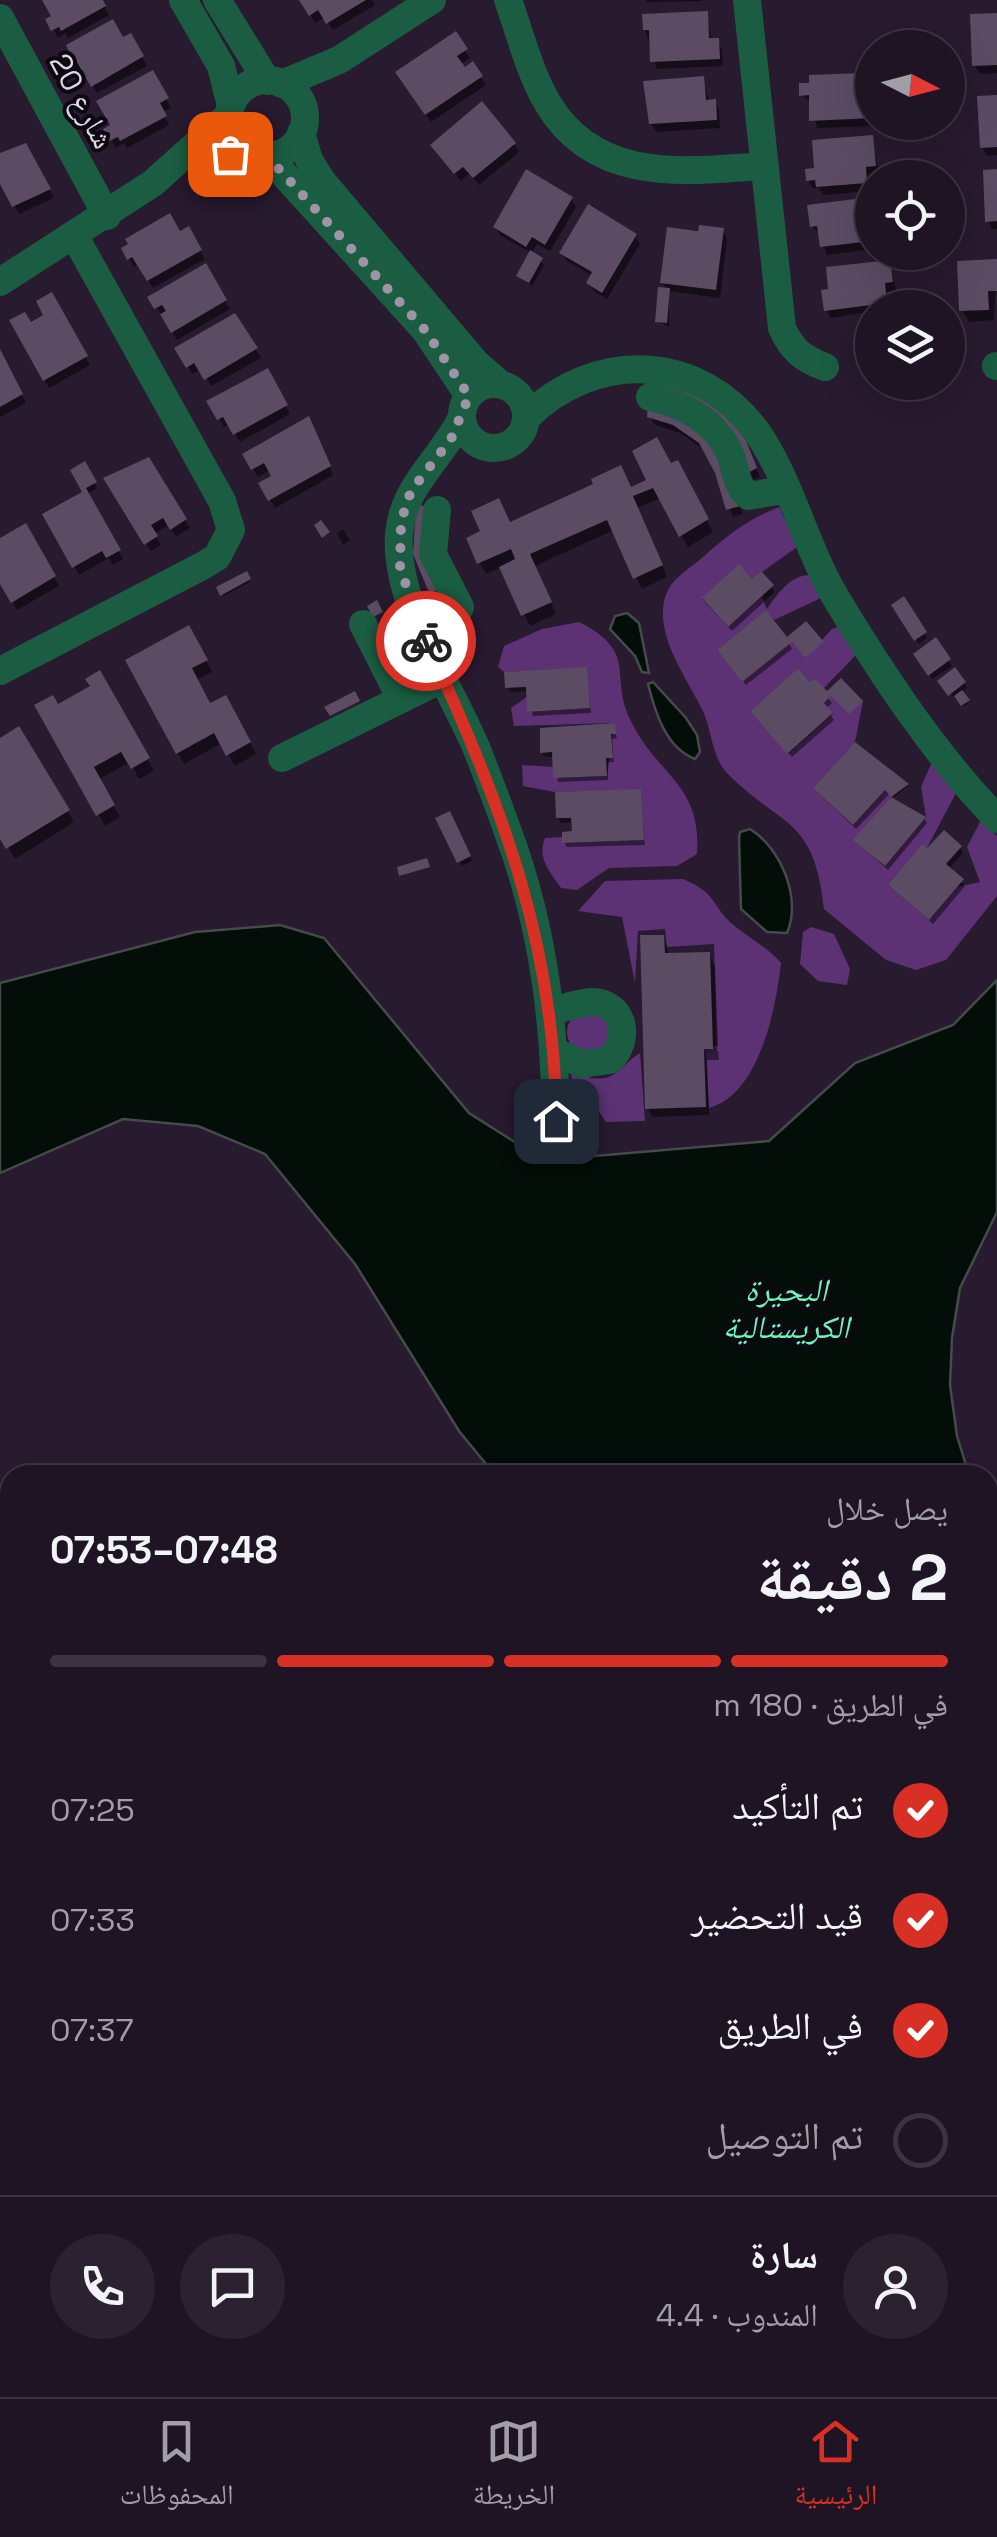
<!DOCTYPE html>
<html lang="ar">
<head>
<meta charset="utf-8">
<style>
  :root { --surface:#1e1423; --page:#2b2130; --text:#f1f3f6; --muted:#a19ea6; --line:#3c3341; --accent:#d93025 }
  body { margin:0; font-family:"Space Grotesk","Noto Naskh Arabic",sans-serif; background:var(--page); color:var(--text); direction:rtl; height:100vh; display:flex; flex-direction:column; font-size:38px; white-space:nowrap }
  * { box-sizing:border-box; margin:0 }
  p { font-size:32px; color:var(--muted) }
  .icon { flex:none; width:55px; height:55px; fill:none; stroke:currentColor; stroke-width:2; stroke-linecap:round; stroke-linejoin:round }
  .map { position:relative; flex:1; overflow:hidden; direction:ltr }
  .sheet { position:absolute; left:0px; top:1465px; width:998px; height:932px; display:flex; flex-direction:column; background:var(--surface); border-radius:30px 30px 0 0; box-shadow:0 10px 40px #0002,0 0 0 2px var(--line); direction:rtl }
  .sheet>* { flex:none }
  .needle { width:65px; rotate:96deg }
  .buttons { position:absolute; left:855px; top:30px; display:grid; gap:20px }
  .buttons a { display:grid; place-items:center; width:110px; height:110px; border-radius:50%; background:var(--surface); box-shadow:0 10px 40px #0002,0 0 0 2px var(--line); font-size:50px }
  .pin { position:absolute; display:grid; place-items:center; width:85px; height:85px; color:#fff; margin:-42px; border-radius:20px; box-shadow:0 5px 15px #0006 }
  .courier { position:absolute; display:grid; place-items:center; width:100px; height:100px; margin:-50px; border:8px solid #d93025; border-radius:50%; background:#fff; color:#222; box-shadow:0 2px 12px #0007 }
  .headline em { font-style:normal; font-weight:700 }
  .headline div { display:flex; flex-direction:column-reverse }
  .headline { display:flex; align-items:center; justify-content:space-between; height:170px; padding:0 50px }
  h1 { font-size:65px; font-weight:700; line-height:75px }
  .bar { display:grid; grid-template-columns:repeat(4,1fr); gap:15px 10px; align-content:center; height:120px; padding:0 50px }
  .bar i { height:12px; border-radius:8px; background:var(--line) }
  .bar .current { background:var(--accent) }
  .bar p { grid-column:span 4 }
  .line { display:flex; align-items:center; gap:25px; padding:0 50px; border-top:2px solid var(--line) }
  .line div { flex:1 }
  .round { display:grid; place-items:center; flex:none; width:105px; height:105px; border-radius:52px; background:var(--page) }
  ol { padding:0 50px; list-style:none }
  li { display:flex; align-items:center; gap:30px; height:110px }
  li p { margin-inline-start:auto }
  li .icon { padding:10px; border-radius:50%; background:var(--accent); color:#fff; stroke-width:4 }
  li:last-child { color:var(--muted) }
  li i { width:55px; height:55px; border:5px solid var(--line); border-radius:50% }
  .dock { display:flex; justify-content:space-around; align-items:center; height:140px; border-top:2px solid var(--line); background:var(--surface); font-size:28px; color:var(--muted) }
  .dock a { display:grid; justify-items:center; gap:5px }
  .dock .current { color:var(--accent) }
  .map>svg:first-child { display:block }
  .green { fill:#5d3274 }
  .water { fill:#030e08; stroke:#454a4a; stroke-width:2.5 }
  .shadow { fill:#0007 }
  .building { fill:#5b4c64 }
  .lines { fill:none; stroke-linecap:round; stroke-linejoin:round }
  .minor { stroke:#1a5d42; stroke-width:28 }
  .done { stroke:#9f94a5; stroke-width:10; stroke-dasharray:0 18 }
  .route { stroke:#d93025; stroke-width:12 }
  .labels { text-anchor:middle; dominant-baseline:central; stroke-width:8; stroke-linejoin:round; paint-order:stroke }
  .street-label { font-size:30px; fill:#dfd6e4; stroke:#0d0811 }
  .water-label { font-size:32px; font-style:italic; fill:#6bf6ba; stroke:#0d0811 }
</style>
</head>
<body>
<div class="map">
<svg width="997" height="2397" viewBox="0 0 997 2397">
  <rect width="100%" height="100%" fill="#281a2f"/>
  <g class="green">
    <path d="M779,507L797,547L752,579L739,565L702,599L728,627L762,597L767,609C778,593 791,574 812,575L821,598L774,620L766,611L717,650L742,681L792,642L805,658L832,629L840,626L854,642L855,656L824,688L815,678L810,682L798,668L750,711L788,754L833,714L824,703L831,696L863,701L855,742L813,788L853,825L885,790L891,797L854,840L884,866L926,817L921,787L932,762L956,793L927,848L922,845L888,885L929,920L957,887L980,882L967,847L981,820L997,836V896L946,960L916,970L886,960L824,909C814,815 782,829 727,773C711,756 712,729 702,709C686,677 648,626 669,588C675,577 693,566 703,557C728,535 748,519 779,507Z"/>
    <path d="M579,622C639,652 609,675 630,719C656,776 702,782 697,854L677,866L609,868L577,890L561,888C549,871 537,858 545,838L562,837V843L644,840L641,790L555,792L523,786L522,765L553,767V778L607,776L614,723L514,726L511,708L527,697L528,712L589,708L587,668L504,672L498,667L504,646L542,629Z"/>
    <path d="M683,879C721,895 710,907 736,927C752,940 767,947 781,963C776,1009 759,1095 709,1108L706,1052L717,1051L714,944L667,947L665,929L638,931L635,983L622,917L578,911L605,881Z"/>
    <polygon points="811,927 834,934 850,969 847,985 818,981 800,964 803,932"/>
    <circle cx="588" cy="1032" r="21"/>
    <path d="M640,1053L645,1121L606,1122L592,1101L574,1094L571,1073L587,1072L590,1078C618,1082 620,1065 640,1053Z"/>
    <polygon points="574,1107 589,1116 595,1128 592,1133 581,1132 566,1119 565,1108"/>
  </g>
  <g class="water">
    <polygon points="627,613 639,623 649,673 642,672 635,656 610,629 615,616"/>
    <path d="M653,682L686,718L697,735L700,752L695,759C666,748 655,712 648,684Z"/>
    <path d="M750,829C781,848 802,899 787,933L767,932L741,909L739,838L740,832Z"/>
    <polygon points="280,925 324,938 469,1113 513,1141 553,1154 554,1139 564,1138 565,1156 571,1158 769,1141 855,1063 953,1025 997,980 997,1212 960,1288 952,1338 950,1385 957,1436 969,1475 495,1475 459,1431 355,1264 265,1154 198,1126 123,1119 0,1173 0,983 195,932"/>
    <polygon points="988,1519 997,1536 997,1817 988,1816"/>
    <polygon points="0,2324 10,2326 10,2388 290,2388 277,2397 0,2397"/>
  </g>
  <g class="shadow">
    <polygon points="45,0 105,0 102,2 109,15 68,38 65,33 58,38 48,20 55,17"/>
    <polygon points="302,0 372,0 375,5 333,30 325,17 315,23"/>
    <polygon points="646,0 702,0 702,1 647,2"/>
    <polygon points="706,14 712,40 722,49 723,66 657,69 645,30"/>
    <polygon points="997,15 997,73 980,74 975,66"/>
    <polygon points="455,35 470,58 460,65 464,71 473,65 486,85 431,122 403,81"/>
    <polygon points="130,36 147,66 97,93 84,69 77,73 67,56"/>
    <polygon points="152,73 171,108 162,112 169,125 127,148 124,143 116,148 106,130"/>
    <polygon points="860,75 865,92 872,94 872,122 877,126 817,128 811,103 802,95"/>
    <polygon points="703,79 709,102 715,102 719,110 720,128 656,132 651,124"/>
    <polygon points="997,98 997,155 987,156 982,147"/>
    <polygon points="872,137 879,174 869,175 870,191 823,195 819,188 813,188 808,180 817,170"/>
    <polygon points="514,144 519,152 479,185 470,173 461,181 438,153"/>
    <polygon points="25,146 54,198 19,214 0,179 0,157"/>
    <polygon points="997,172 997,229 992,229 988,221"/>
    <polygon points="571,199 576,207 550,251 537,244 532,252 544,265 532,286 519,276 531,253 500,235 495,227"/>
    <polygon points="869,200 872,249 827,255 820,234 812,227"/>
    <polygon points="188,229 205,259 153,288 139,263 134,267 124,249"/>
    <polygon points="669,229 723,231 727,239 720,298 669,291 669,327 658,321 667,290 662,282"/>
    <polygon points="635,236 640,244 607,299 594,291 589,283 593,276 567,261 562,253"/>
    <polygon points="997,261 994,320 969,322 962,311"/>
    <polygon points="889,262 896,290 888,291 890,308 831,318 826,310"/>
    <polygon points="205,267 230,309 177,340 151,298"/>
    <polygon points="51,295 90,365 49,388 12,321 30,325 47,316"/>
    <polygon points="234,316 261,358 211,386 201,369 192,374 178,349"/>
    <polygon points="0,353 26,403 0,417"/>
    <polygon points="267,371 290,414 240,442 230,424 224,427 210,402"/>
    <polygon points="650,417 709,436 743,514 733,517 706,451 680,433 655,425"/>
    <polygon points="312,428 333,475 275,508 262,484 275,477 270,470 258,477 246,455"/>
    <polygon points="746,444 760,477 753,480 749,472"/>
    <polygon points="148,460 190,528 176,537 169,525 154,534 161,545 151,551 107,479"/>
    <polygon points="677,463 713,532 688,547 661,498 637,508 667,577 642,589 614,530 535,566 556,614 530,626 502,567 486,574 480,563 510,524 631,489"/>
    <polygon points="84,465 97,488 87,494 123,559 113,565 109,558 79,575 46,515 85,492"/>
    <polygon points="25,527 59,586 17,610 0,579 0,541"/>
    <polygon points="343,529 350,540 343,545 337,533"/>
    <polygon points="246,574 250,582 223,596 219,588"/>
    <polygon points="761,574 775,592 732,631 708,604"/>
    <polygon points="903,600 927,638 919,644 894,605"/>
    <polygon points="188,628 212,672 196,680 210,706 225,698 256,754 235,766 222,743 184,764 128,661"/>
    <polygon points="787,640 792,649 746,685 723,655"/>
    <polygon points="935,641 952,666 932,679 916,654"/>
    <polygon points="586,670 591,713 533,716 528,691 510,692 508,688"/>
    <polygon points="99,674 154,771 139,779 130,762 98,780 120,817 105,826 38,706 57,708 93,687"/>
    <polygon points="815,681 832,703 826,708 834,720 792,757 756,716"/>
    <polygon points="964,683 967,688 961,692 968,703 964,706 943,687"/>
    <polygon points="613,726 617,738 612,739 614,762 608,762 608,780 558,782 555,757 545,757 542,752"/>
    <polygon points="18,730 74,822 15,859 0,834 0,741"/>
    <polygon points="881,762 908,786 894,797 890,793 856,829 819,793"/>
    <polygon points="639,792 645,845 567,847 564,842 574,833 574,822 561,823 558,818"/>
    <polygon points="449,814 472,861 462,866 439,820"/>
    <polygon points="924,818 927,823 888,870 856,840"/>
    <polygon points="960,848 963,853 948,869 965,886 933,924 891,885 928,851"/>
    <polygon points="663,937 670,956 709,954 715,966 718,1046 646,1049"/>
    <polygon points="718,1051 719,1060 707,1060 709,1115 653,1117 648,1109 646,1054"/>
  </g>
  <g class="building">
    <polygon points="42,0 103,0 106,6 61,31 59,27 51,31 45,19 51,16"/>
    <polygon points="299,0 366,0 326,24 318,10 309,16"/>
    <polygon points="708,11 709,38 719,38 720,59 650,62 649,30 643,30 642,14"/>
    <polygon points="997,13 997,65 972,66 970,14"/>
    <polygon points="113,19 123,37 131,33 144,56 91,87 77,62 70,66 64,55 69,52 66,45"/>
    <polygon points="456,31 468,49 457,56 465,67 473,61 483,76 425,115 395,72"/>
    <polygon points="153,70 169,98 160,103 167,116 120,141 118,137 109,141 103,129 110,125 96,101"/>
    <polygon points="861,73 861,89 872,89 872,118 809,121 809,95 799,96 799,83 809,83 809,75"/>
    <polygon points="704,76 706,100 716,99 717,120 649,124 643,81"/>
    <polygon points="997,95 997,147 980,148 977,96"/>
    <polygon points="482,101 516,143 473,178 463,167 454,174 430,145"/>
    <polygon points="873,135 876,166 866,167 867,183 816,187 815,180 806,181 805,169 814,168 812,140"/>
    <polygon points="26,143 51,189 12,207 0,184 0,153"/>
    <polygon points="526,169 573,197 545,245 532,237 526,247 493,227"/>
    <polygon points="997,169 997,221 985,222 983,170"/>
    <polygon points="871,197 872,241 820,247 817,226 810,227 807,205"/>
    <polygon points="588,204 637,234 602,293 586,283 592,272 559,253"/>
    <polygon points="170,213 180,231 189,226 202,250 147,281 132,257 127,260 121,248 128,244 125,239"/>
    <polygon points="699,225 724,228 716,290 660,283 667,227 698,231"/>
    <polygon points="530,250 543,258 529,283 516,276"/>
    <polygon points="997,259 997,291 988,291 989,310 959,311 957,261"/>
    <polygon points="890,260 893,282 885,283 887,303 824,311 821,290 828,289 826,267"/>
    <polygon points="206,263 227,300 171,333 160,314 166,311 162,305 154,309 147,297"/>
    <polygon points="658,287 670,288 667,323 655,322"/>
    <polygon points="52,292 88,356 43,381 9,320 25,312 31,322 43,315 36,301"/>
    <polygon points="235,313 258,348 204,380 194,363 186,368 174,348"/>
    <polygon points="953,322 961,322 962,336 953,336"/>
    <polygon points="0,349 23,394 0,407"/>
    <polygon points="268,368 288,405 233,435 223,417 217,420 206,401"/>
    <polygon points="646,377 718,404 743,433 757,468 746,474 677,397 645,390"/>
    <polygon points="648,404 711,434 740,506 726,510 715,473 699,443 673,425 647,417"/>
    <polygon points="309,416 331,466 268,501 258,483 271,476 264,463 251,470 242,454"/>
    <polygon points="657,437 671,463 678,460 709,519 679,537 653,488 633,496 663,565 633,579 607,520 530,554 552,602 521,616 499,567 515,559 511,549 477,564 466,538 480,531 471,511 499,498 510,522 593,484 591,479 621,465 631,487 646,480 632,451"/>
    <polygon points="149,457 187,519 170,530 163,518 151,525 158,536 144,545 103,478"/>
    <polygon points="85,461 97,482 86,488 121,550 106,558 102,551 72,568 42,514 82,492 70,470"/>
    <polygon points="416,504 431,508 442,587 430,595 413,554"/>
    <polygon points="321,520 330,532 322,538 314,525"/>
    <polygon points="26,523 56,576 11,603 0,584 0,538"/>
    <polygon points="739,564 752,579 761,571 774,585 728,627 702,598"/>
    <polygon points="247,571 251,579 220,596 216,587"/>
    <polygon points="904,596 927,632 914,641 891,605"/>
    <polygon points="377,600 383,612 373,617 367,606"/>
    <polygon points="766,610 787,637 806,621 824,642 805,658 792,642 742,682 717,650"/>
    <polygon points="189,625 208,660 192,668 210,703 226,695 251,742 226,756 214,733 176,754 125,660"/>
    <polygon points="936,637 951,659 928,676 913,654"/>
    <polygon points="587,667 590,708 527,712 526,687 505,688 504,672"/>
    <polygon points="955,667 966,682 948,696 937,681"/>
    <polygon points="798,668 810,682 815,678 827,691 841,678 863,701 849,714 831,696 824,703 833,713 787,754 750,711"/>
    <polygon points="100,670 150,758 131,769 121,752 94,767 115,805 96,816 34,705 53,695 58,704 90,686 85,679"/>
    <polygon points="962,690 970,700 961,706 954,696"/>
    <polygon points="355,691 360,701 330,716 324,707"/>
    <polygon points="615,723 616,734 611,734 613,758 606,758 607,776 553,778 552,752 540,753 540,728"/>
    <polygon points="19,726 70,810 6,849 0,839 0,738"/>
    <polygon points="855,742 909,784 891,797 885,790 853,825 813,788"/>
    <polygon points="641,789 644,840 562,843 562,832 572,831 571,818 556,818 555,792"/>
    <polygon points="891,797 926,817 885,866 853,840"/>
    <polygon points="450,811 471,856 457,863 435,818"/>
    <polygon points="944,830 962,846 946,864 964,879 929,920 888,885 922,844 927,848"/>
    <polygon points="427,858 430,867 399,876 397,867"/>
    <polygon points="640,935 664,935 665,953 710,952 713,1049 704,1049 706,1107 645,1109"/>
  </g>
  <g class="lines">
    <g class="minor">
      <polyline points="183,0 221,66 231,106"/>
      <polyline points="217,0 267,81"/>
      <path d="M508,0C520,33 529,71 547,102C594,183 682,172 762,166"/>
      <path d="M747,0L782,328C792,350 803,359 825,367"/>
      <polyline points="0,18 107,216"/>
      <circle cx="267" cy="118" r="38"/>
      <polyline points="282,84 339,60 432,0"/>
      <polyline points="301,133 309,160 322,181 476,363 500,384"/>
      <polyline points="260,156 279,169 425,330 469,396"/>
      <polyline points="0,282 153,183 229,115"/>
      <polyline points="996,366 997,366"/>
      <circle cx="494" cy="416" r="32"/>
      <path d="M650,397C685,404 719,423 732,459C736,472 737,486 748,496L784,490"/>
      <path d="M462,417C442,459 402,486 399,535C394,601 450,687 476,747C487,775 498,804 508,832C545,931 556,1033 556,1138"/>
      <path d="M526,418C594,350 699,352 757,432C791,481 805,546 836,598C883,676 934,753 997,819"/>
      <polyline points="363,624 401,699"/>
      <polyline points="426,641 453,621 460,607 433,554 437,510"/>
      <polyline points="0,671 204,565 217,557 231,530 222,501 75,237"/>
      <polyline points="282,758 444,678"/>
      <path d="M551,1011C564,1008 578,1003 591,1002C625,1002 631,1040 610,1060L582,1064L556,1052"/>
      <polyline points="988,2043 997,2042"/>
      <polyline points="0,2233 10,2219"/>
      <polyline points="988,2333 997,2329"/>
      <polyline points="545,2397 578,2391 597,2397"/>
      <polyline points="891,2397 901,2388"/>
    </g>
  </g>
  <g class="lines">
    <polyline class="done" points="230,154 266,156 279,169 425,330 469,396 451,439 411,491 401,521 400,568 426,641"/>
    <path class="route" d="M426,641C500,799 556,945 556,1121"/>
  </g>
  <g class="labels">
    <g class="street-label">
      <text transform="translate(82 101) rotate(62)">شارع 20</text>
    </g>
    <g class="water-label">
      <text x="786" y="1290">البحيرة<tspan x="786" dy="37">الكريستالية</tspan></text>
    </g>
  </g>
</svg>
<div class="buttons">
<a><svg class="needle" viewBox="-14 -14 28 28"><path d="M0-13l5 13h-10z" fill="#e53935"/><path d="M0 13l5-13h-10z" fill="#a19ea6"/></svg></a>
<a><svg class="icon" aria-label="locate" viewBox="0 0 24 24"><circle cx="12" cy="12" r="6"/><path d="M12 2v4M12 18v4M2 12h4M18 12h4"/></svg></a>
<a><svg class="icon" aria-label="layers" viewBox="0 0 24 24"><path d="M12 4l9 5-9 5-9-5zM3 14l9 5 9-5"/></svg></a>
</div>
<div class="pin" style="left:230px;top:154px;background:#ea580c"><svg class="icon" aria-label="bag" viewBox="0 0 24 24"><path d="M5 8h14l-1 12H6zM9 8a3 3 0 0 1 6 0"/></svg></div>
<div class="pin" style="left:556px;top:1121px;background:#1f2937"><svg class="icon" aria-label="home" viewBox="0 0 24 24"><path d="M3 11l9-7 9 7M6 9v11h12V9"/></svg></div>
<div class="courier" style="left:426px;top:641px"><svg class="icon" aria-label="bike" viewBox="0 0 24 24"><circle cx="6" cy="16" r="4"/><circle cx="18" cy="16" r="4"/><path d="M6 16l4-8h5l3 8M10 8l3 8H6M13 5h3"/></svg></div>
<section class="sheet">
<div class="headline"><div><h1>2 دقيقة</h1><p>يصل خلال</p></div><em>07:48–07:53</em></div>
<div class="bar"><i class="current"></i><i class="current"></i><i class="current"></i><i></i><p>في الطريق · 180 m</p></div>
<ol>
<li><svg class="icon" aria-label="check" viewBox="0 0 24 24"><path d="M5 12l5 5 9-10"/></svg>تم التأكيد<p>07:25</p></li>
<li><svg class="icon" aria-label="check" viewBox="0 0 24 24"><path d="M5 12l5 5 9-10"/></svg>قيد التحضير<p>07:33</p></li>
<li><svg class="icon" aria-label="check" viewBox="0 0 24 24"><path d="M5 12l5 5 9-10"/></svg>في الطريق<p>07:37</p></li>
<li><i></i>تم التوصيل</li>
</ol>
<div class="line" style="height:180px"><a class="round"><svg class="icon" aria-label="person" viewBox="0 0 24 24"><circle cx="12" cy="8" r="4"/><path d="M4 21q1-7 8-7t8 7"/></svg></a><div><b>سارة</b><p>المندوب · 4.4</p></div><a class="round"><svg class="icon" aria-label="chat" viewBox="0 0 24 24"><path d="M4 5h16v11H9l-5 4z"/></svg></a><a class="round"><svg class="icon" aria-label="phone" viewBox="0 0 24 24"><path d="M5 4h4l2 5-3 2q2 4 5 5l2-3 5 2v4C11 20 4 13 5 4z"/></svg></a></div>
</section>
</div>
<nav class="dock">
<a class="current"><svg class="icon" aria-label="home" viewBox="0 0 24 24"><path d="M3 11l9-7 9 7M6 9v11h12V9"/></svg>الرئيسية</a>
<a><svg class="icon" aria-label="map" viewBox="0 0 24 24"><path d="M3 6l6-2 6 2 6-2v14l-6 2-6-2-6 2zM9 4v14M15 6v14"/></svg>الخريطة</a>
<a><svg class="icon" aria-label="saved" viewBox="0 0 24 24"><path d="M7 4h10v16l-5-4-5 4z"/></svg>المحفوظات</a>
</nav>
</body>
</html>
